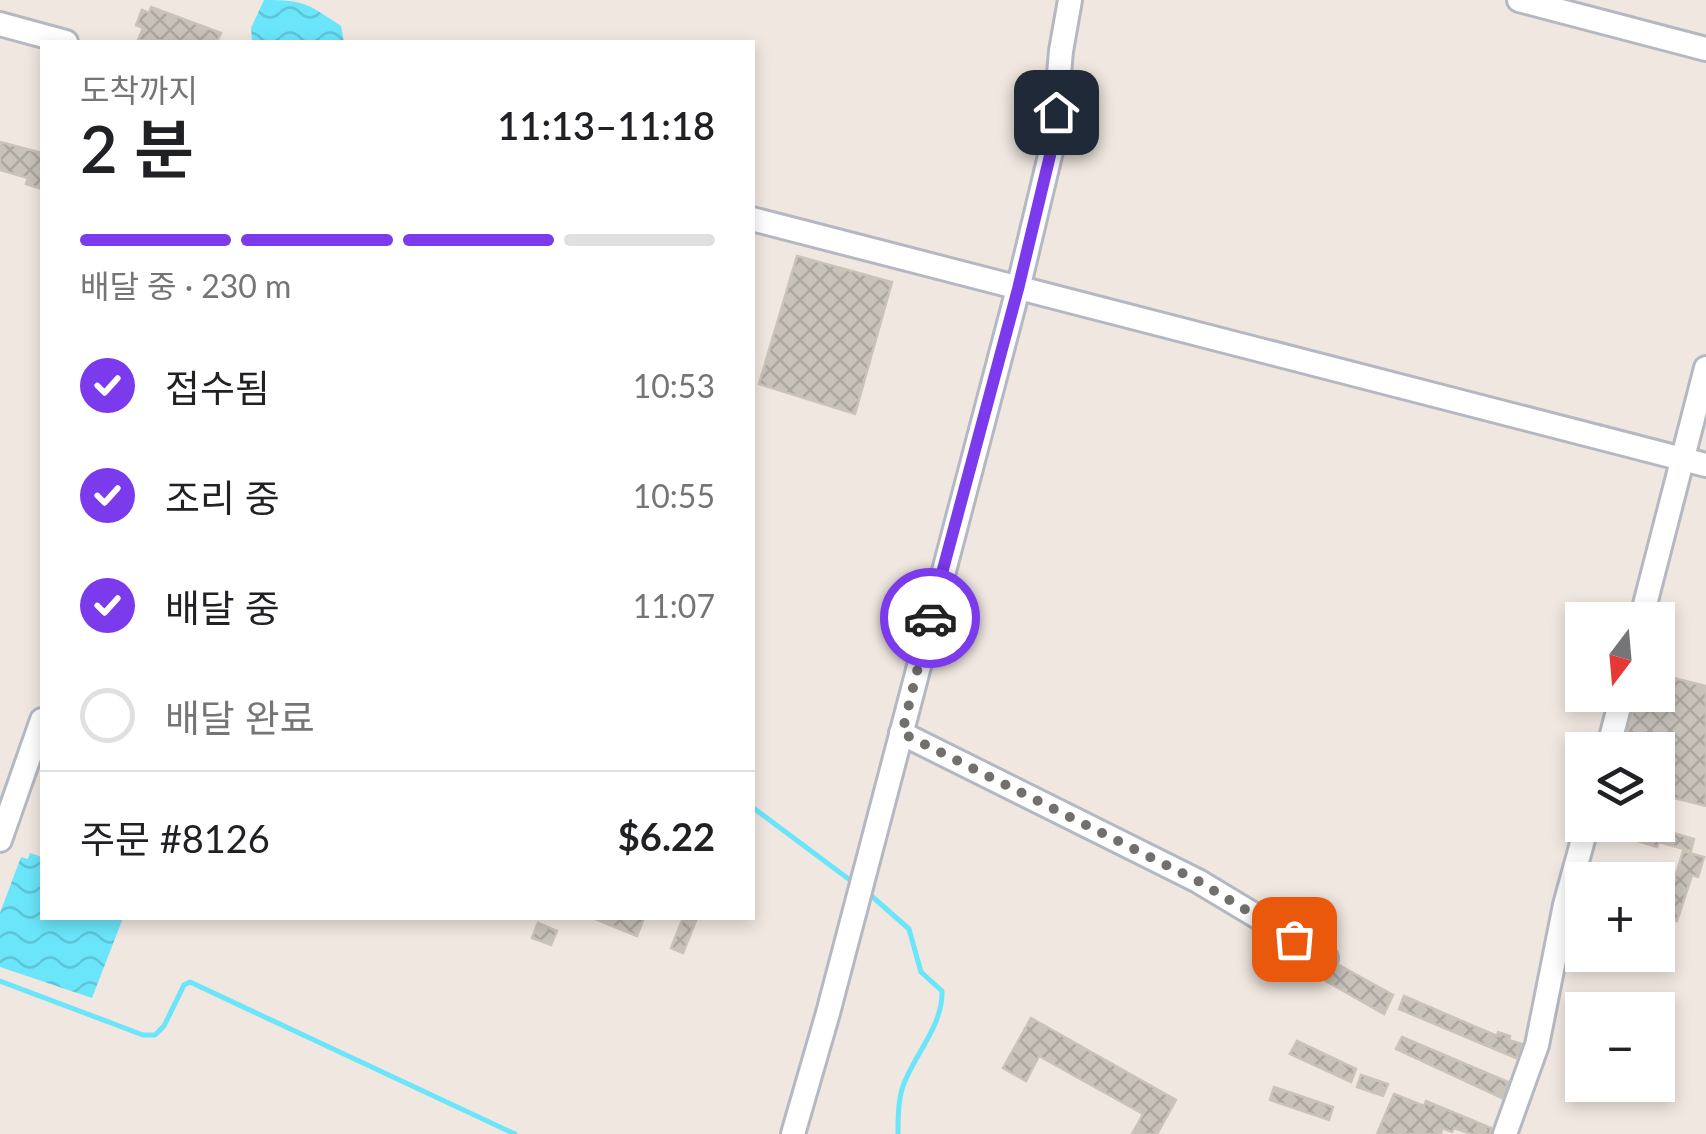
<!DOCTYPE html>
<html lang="ko">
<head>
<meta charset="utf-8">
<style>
  :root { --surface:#fff; --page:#f6f6f6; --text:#202124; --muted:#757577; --line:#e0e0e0; --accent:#7c3aed }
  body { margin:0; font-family:Lato,"Noto Sans KR",sans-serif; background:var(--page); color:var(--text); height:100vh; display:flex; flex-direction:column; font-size:38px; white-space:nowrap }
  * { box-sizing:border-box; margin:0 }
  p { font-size:32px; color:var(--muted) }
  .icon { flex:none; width:55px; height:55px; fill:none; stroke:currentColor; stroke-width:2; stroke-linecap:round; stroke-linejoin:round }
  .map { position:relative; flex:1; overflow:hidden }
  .sheet { position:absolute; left:40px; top:40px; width:715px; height:880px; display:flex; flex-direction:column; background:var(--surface); border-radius:0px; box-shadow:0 5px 15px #0003 }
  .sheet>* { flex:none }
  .needle { width:65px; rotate:196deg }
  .fabs { position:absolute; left:1565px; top:602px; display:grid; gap:20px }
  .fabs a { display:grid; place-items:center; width:110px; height:110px; border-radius:0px; background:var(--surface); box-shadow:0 5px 15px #0003; font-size:50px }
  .pin { position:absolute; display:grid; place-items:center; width:85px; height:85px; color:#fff; margin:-42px; border-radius:20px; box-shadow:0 5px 15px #0006 }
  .courier { position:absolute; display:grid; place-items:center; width:100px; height:100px; margin:-50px; border:8px solid #7c3aed; border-radius:50%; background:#fff; color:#222; box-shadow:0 2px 12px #0007 }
  .head em { font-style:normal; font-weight:600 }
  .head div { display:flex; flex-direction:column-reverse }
  .head { display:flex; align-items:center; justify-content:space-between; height:170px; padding:0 40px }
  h1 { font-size:65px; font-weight:600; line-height:75px }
  .bar { display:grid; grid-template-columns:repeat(4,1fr); gap:15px 10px; align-content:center; height:120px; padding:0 40px }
  .bar i { height:12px; border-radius:8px; background:var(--line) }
  .bar .selected { background:var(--accent) }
  .bar p { grid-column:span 4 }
  .line { display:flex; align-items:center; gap:25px; padding:0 40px; border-top:2px solid var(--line) }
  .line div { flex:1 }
  ol { padding:0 40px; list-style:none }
  li { display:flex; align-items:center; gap:30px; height:110px }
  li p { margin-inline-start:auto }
  li .icon { padding:10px; border-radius:50%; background:var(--accent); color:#fff; stroke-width:4 }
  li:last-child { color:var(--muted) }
  li i { width:55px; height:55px; border:5px solid var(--line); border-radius:50% }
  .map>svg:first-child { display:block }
  .water { fill:url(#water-waves) }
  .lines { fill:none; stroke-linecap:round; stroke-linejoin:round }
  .stream { stroke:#6be5fa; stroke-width:5 }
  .building { fill:url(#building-cross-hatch); stroke:#ccc3b8; stroke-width:2.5 }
  .minor-casing { stroke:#b4b8c2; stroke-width:28 }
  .minor { stroke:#fff; stroke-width:22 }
  .done { stroke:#726f6c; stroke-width:10; stroke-dasharray:0 18 }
  .route { stroke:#7c3aed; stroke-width:12 }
</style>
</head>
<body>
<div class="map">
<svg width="1706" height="1134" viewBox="0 0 1706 1134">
  <defs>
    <pattern id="water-waves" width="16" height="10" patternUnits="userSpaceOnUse" patternTransform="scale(2.5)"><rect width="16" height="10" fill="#6be5fa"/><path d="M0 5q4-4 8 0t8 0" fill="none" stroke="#5dc5d7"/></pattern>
    <pattern id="building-cross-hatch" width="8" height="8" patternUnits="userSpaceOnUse" patternTransform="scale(2.5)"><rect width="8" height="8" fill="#c8c2bb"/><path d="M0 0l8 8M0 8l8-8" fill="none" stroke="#aca7a1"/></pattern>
  </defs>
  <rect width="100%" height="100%" fill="#f0e7e0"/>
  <g class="water">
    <path d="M264,0C305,0 308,4 341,26L344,42L252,41L251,28Z"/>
    <polygon points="30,853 42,857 42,918 123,918 92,998 0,967 0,913 21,857 28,859"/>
  </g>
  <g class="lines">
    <g class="stream">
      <polyline points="752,807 854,883"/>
      <path d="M867,892L909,929L921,972L942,991C943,1026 914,1055 903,1086C898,1101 898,1119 898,1134"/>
      <polyline points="0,981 143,1035 155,1035 164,1026 184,985 190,982 515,1134"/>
    </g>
  </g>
  <g class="building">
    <polygon points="151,7 221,33 217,42 138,40 143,28 136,25 142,10 149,13"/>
    <polygon points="0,142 42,153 42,189 26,184 28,178 0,170"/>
    <polygon points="797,256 892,282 855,414 759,384"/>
    <polygon points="1658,674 1706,686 1706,806 1658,794 1658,750 1623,750 1637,695 1658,695"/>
    <polygon points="1602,825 1647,825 1694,839 1691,851 1659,842 1657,847 1601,830"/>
    <polygon points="1683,851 1704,857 1698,877 1692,875 1677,921 1658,916 1658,897 1668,901"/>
    <polygon points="593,918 644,918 637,936"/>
    <polygon points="683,918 697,918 683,953 671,948"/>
    <polygon points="538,923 557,931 551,945 532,938"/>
    <polygon points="1339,965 1393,995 1384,1014 1319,977 1322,972 1332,971"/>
    <polygon points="1404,996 1497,1036 1498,1032 1510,1036 1509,1040 1522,1044 1516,1058 1399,1009"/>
    <polygon points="1031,1018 1176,1100 1157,1134 1132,1134 1143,1114 1039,1056 1026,1081 1003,1068"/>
    <polygon points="1402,1037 1508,1082 1502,1098 1396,1049"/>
    <polygon points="1297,1041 1356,1069 1351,1082 1290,1054"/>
    <polygon points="1361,1075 1388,1084 1383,1096 1357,1087"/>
    <polygon points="1274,1087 1333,1107 1329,1120 1270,1100"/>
    <polygon points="1394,1094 1424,1106 1426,1101 1491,1128 1490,1134 1471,1134 1454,1128 1452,1132 1442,1128 1441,1134 1377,1134"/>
  </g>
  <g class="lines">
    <g class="minor-casing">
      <g id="minor">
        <polyline points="1519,0 1706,49"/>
        <polyline points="0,24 66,42"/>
        <polyline points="752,219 1706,465"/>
        <polyline points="1641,620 1706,368"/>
        <polyline points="901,733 1198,881 1326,958"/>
        <polyline points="1608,750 1622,695"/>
        <polyline points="0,840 42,720"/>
        <polyline points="793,1134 828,1013 1018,289 1053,143 1061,51 1070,0"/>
        <polyline points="1505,1134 1537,1045 1565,905 1587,825"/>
      </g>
    </g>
    <use href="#minor" class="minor"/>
  </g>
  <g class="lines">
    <polyline class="done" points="930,618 902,733 1198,881 1294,939"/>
    <polyline class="route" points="930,618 1018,289 1053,143 1056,112"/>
  </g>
</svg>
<div class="fabs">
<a><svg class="needle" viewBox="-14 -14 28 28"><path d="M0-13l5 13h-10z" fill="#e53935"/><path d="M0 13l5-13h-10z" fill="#757577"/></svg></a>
<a><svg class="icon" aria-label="layers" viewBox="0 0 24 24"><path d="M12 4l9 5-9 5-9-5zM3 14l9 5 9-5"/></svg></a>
<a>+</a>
<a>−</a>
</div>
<div class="pin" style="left:1294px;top:939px;background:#ea580c"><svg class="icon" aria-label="bag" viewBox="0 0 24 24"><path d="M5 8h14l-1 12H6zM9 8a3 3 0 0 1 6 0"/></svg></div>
<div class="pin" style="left:1056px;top:112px;background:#1f2937"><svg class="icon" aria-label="home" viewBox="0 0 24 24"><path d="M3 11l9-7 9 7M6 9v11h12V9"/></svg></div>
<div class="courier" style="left:930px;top:618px"><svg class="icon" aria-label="car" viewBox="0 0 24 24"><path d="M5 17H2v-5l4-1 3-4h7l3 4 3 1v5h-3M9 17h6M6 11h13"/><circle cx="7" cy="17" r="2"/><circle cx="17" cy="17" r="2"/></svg></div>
<section class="sheet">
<div class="head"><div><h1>2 분</h1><p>도착까지</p></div><em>11:13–11:18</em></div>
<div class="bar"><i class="selected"></i><i class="selected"></i><i class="selected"></i><i></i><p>배달 중 · 230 m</p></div>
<ol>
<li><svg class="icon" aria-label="check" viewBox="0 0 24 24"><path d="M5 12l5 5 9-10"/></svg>접수됨<p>10:53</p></li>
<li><svg class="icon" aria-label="check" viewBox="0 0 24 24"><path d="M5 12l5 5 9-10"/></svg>조리 중<p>10:55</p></li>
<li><svg class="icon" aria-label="check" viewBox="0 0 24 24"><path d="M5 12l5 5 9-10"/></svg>배달 중<p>11:07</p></li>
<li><i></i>배달 완료</li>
</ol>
<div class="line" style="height:130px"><div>주문 #8126</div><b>$6.22</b></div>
</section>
</div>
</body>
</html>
